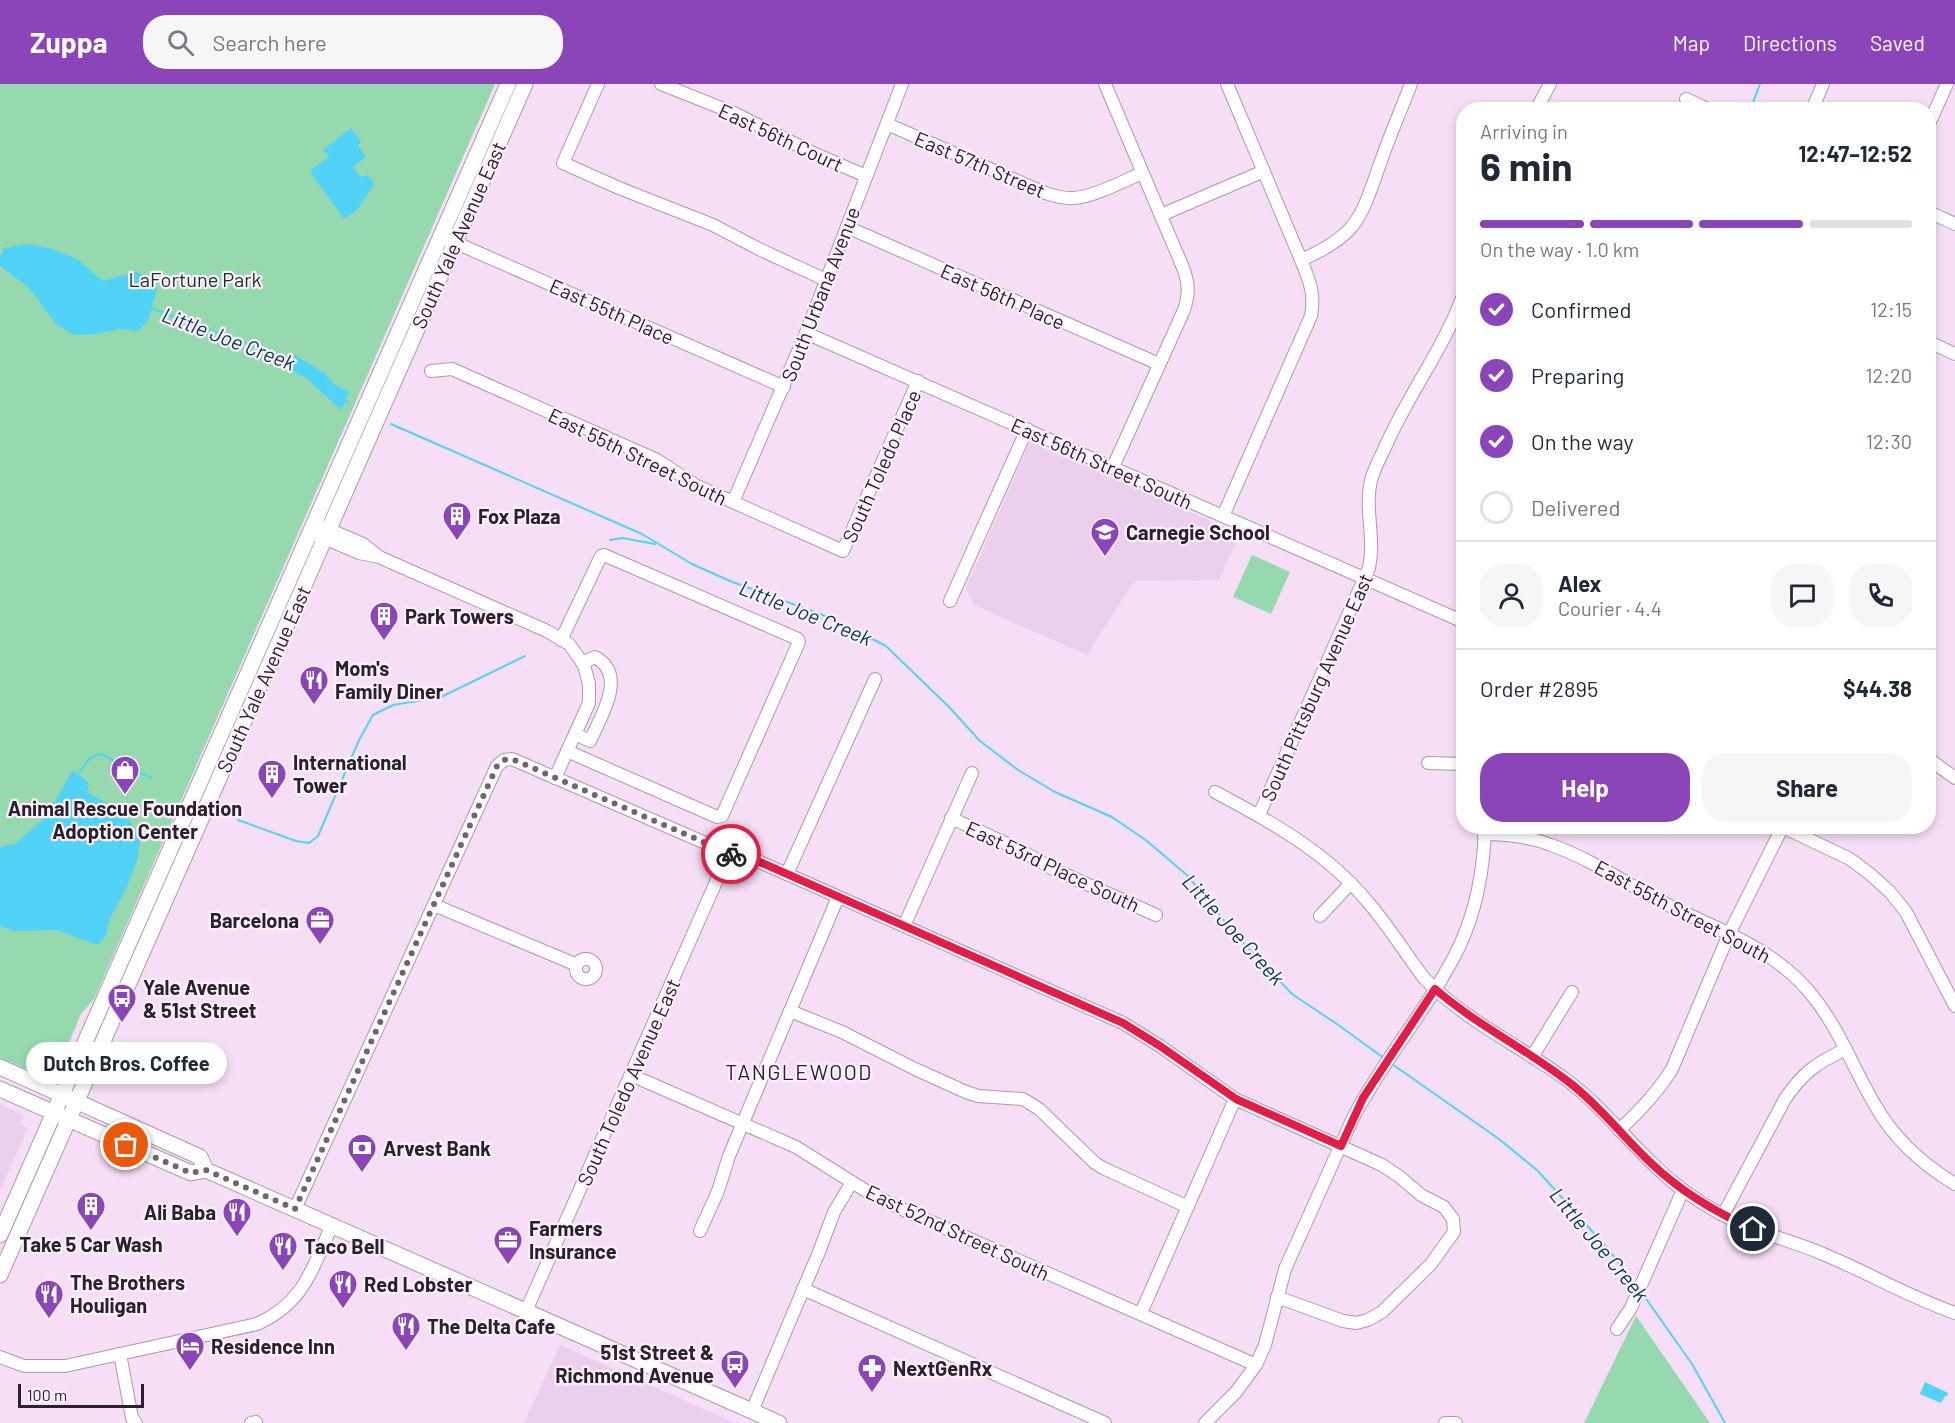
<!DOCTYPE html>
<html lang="en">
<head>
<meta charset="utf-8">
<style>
  :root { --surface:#fff; --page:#f6f6f7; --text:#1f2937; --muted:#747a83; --line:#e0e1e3; --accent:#8b45b8 }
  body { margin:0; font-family:Barlow,sans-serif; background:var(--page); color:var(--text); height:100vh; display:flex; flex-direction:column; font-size:22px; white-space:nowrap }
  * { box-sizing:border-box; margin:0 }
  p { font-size:20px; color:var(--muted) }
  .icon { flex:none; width:33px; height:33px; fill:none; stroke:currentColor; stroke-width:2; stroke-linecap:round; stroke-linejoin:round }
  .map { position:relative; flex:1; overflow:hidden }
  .drawer { position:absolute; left:1456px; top:18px; width:480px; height:732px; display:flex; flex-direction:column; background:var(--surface); border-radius:24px; box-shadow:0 3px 9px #0003 }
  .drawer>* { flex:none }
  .scale { position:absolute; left:18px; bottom:15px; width:126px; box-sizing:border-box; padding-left:6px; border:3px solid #2a222b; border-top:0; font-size:16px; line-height:21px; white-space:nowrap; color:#2a222b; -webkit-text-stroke:4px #fdeffd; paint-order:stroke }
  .pin { position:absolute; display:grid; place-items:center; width:51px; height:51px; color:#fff; margin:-26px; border:3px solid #fff; border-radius:50%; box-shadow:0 2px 6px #0007 }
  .courier { position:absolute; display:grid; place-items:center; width:60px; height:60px; margin:-30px; border:4px solid #e11d48; border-radius:50%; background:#fff; color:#222; box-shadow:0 2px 8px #0007 }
  .bubble { position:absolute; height:42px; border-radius:21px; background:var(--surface); box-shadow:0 3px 9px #0003; font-size:20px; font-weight:700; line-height:42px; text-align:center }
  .summary em { font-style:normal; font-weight:700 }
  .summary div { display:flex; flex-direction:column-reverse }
  .summary { display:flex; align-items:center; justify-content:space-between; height:102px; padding:0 24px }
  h1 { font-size:39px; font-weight:700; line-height:45px }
  .bar { display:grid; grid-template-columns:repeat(4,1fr); gap:9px 6px; align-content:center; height:72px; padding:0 24px }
  .bar i { height:8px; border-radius:4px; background:var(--line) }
  .bar .on { background:var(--accent) }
  .bar p { grid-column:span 4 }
  .line { display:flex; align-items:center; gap:15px; padding:0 24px; border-top:2px solid var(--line) }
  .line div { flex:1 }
  .round { display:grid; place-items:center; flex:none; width:63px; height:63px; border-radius:24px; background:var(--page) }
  ol { padding:0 24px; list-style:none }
  li { display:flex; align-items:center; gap:18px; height:66px }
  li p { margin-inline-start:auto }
  li .icon { padding:6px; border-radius:50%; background:var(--accent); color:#fff; stroke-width:4 }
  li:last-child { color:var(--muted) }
  li i { width:33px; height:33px; border:3px solid var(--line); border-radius:50% }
  .primary-button { display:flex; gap:12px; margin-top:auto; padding:12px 24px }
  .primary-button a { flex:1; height:69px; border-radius:24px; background:var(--accent); color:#fff; font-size:24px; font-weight:700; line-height:69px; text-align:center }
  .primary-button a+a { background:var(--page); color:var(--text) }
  header { display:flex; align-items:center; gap:36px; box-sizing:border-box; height:84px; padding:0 30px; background:var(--accent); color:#fff }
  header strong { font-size:28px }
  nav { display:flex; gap:33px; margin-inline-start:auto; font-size:21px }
  .search { width:420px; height:54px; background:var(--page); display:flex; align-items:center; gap:15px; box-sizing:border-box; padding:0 21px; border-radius:24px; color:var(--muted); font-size:22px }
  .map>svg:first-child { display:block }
  .built { fill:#ebcfed }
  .green { fill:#96d9af }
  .water { fill:#51d3f8 }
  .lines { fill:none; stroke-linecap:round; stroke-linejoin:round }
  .stream { stroke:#51d3f8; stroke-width:2 }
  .minor-casing { stroke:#ae98af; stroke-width:14 }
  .major-casing { stroke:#ae98af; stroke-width:17 }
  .minor { stroke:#fff; stroke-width:12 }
  .major { stroke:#fff; stroke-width:15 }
  .done { stroke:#716472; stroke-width:6; stroke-dasharray:0 10.8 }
  .route { stroke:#e11d48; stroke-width:8 }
  .labels { text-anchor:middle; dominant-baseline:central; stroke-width:4.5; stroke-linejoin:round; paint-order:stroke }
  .street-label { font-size:20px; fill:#2a222b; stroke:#fdeffd }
  .park-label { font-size:20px; fill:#0d3721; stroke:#fdeffd }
  .poi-label { font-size:20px; font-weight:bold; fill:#2a222b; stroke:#fdeffd; text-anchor:start }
  .water-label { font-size:21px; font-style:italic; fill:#003c4b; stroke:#fdeffd }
  .neighbourhood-label { font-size:21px; letter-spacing:1.5px; fill:#2a222b; stroke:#fdeffd }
</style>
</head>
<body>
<header>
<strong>Zuppa</strong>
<div class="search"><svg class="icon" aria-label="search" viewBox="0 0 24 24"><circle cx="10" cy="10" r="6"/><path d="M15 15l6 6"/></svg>Search here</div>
<nav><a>Map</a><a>Directions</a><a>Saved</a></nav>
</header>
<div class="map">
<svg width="1955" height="1339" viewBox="0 0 1955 1339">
  <rect width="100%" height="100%" fill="#f5def6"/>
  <g class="built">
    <polygon points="1030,358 1240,450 1219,496 1136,497 1122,515 1087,571 974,521 966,504"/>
    <polygon points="0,1020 24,1031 20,1041 28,1044 0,1106"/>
    <polygon points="560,1261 735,1339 524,1339"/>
  </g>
  <g class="green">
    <polygon points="0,0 495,0 94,915 81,930 60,980 39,990 0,974"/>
    <polygon points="1252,471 1290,488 1271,530 1233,513"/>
    <polygon points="1636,1232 1710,1339 1584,1339"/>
  </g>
  <g class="water">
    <polygon points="351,44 361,58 358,62 366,73 353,82 360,93 368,91 374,100 358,125 346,134 343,134 311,89 311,86 329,73 323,66"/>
    <polygon points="28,160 49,164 77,175 103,197 136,188 150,193 157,205 148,236 139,247 119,245 96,250 74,251 56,240 29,204 0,182 0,173 4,164"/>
    <polygon points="295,271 324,289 335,301 349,308 341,326 305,293 289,286 285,277 288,272"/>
    <polygon points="73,686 89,699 87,708 103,717 130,737 140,757 137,777 126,805 110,834 106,852 97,861 57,846 13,847 0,842 0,763 15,760 45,734"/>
    <polygon points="1925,1298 1948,1309 1947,1312 1945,1312 1941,1319 1920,1310"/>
  </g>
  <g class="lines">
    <g class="stream">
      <polyline points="1752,21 1760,0"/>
      <polyline points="150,224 288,275"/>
      <polyline points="343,315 349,319"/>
      <polyline points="391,340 642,450 692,480 730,497 831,534 886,562 950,624 980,657 1018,686 1055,708 1112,733 1147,757 1188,792 1234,849 1292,910 1337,940 1385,975"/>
      <polyline points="610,456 622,454 655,460"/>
      <polyline points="77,692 90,674 101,670 151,694"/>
      <polyline points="238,736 296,757 309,759 318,752 359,656 373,631 393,621 441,613 525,572"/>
      <polyline points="1392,980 1499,1055 1538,1087 1608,1165 1635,1200"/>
      <polyline points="1642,1209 1692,1280 1725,1339"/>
    </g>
    <g class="minor-casing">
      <g id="minor">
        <polyline points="598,0 563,79 619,104 713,141 761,166 826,196"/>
        <polyline points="661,0 734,29 813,69 866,92"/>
        <path d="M1105,0L1184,186C1189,202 1189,210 1184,226L1113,383"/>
        <polyline points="1686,15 1710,26"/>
        <polyline points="1536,26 1550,0"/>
        <polyline points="1812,26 1823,0"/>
        <path d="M887,40L1045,109C1055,112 1064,115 1074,114C1093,113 1124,97 1142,89"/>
        <polyline points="1929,40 1947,0"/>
        <polyline points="1929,128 1955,140"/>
        <polyline points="1161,131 1264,87"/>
        <polyline points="847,143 1159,280"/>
        <polyline points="447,155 784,303"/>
        <path d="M1301,176C1359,151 1361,133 1381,77C1390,51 1401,26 1411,0"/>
        <polyline points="806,249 1464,538"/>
        <polyline points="1929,258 1955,270"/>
        <polyline points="431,287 452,285 657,376 697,402 843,467 918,297"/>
        <polyline points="733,418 806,249 902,0"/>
        <path d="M1223,432L1311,232C1315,209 1310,198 1301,176L1227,0"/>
        <polyline points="314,439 363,460 378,472"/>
        <polyline points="317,451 359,469 379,473 547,547 569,560 584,581 589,600 589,619 555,694"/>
        <polyline points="950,517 1027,345"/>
        <polyline points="561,556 601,472 604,471 798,555 799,558 722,732 717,733 567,667"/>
        <path d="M575,650L590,657C601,632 628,591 595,573L582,579"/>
        <polyline points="1929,675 1955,694"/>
        <polyline points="1428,679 1464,680"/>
        <path d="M1215,708C1270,737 1326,768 1367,817C1388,841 1405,869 1424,894C1465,937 1521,962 1568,997C1610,1029 1640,1074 1683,1106C1705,1122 1729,1136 1754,1145C1777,1154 1800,1160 1823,1170C1867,1188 1909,1213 1955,1229"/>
        <path d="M1259,731L1369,484C1376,453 1363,423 1372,393C1376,381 1382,370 1387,359C1410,308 1445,262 1464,209"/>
        <polyline points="951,734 1020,766 1053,785 1156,831"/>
        <polyline points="1781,742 1850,775 1870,790 1890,808 1906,828 1955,922"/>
        <path d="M1484,750C1507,750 1530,753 1551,761C1588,774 1621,796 1656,815C1712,844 1775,862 1815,915C1840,947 1854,986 1875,1021C1894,1055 1922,1080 1955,1100"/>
        <polyline points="787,790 875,595"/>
        <polyline points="434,821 577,881"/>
        <polyline points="1320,832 1351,799"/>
        <polyline points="904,842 972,689"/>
        <circle cx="586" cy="885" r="10"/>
        <polyline points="790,927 842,948 915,985 966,1008 978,1012 1023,1015 1039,1025 1095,1079 1103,1084 1188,1123"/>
        <polyline points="1532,973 1572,908"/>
        <polyline points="631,991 796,1063 871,1110 895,1122 1256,1281"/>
        <path d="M1619,1046C1640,1027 1657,1009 1672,985L1729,850L1783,742"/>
        <polyline points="295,1125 497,682 504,676 512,675 733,771 744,771 1123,939 1160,962 1235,1015 1382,1081 1400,1093 1421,1111 1444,1123 1453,1135 1454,1148 1431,1180 1382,1228 1368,1236 1356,1239 1343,1237 1277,1213"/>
        <path d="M1723,1131L1785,1015C1803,988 1817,979 1846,965"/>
        <polyline points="700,1147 718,1107 729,1072 838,813"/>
        <polyline points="803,1205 1105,1339"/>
        <polyline points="526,1227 724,780 727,775 733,771"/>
        <polyline points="1141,1229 1235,1015"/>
        <polyline points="1617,1245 1631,1224 1683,1106"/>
        <polyline points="120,1270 132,1334 136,1339"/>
        <path d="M0,1273L24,1282H65L257,1240C304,1219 312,1185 332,1141"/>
        <polyline points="752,1327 819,1168 834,1128 852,1098"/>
        <polyline points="251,1339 256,1338"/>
        <path d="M1205,1339L1236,1308L1256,1281L1265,1261L1285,1185L1353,1034C1384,974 1430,923 1459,863C1477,825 1484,784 1485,742"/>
        <polyline points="1445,1339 1456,1339"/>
      </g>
    </g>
    <g class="major-casing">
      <g id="major">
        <polyline points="0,983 200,1073 206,1086"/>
        <polyline points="0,1005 191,1089 206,1086 779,1339"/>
        <polyline points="0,1151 508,0"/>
        <polyline points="0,1191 525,0"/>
      </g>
    </g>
    <use href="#minor" class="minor"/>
    <use href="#major" class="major"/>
  </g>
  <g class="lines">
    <polyline class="done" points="126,1061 191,1089 206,1086 295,1125 497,682 504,676 512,675 731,770"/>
    <path class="route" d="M731,770L744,771L1123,939L1160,962L1236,1015L1341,1062L1363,1014L1435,905C1477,941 1526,965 1570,999C1600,1022 1623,1053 1651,1079C1681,1108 1715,1128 1753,1145"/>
  </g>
  <defs>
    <g id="building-pin" transform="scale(1.5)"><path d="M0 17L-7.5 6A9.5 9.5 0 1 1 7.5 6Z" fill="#8b45b8" stroke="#fdeffd"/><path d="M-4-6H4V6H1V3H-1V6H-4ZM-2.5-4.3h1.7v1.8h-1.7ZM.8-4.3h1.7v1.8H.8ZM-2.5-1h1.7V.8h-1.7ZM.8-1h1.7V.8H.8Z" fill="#fff"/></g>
    <g id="school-pin" transform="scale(1.5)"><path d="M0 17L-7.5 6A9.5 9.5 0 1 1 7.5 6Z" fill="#8b45b8" stroke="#fdeffd"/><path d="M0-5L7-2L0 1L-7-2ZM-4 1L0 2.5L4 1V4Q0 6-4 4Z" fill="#fff"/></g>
    <g id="restaurant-pin" transform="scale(1.5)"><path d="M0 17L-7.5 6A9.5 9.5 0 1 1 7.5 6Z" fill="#8b45b8" stroke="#fdeffd"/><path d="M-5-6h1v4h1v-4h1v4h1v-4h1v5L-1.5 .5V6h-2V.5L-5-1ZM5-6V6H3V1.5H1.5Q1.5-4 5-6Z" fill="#fff"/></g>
    <g id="shop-pin" transform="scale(1.5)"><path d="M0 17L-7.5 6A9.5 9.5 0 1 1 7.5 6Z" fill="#8b45b8" stroke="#fdeffd"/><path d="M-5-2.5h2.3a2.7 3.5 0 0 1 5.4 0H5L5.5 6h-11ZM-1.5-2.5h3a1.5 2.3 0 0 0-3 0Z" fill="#fff"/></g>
    <g id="office-pin" transform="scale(1.5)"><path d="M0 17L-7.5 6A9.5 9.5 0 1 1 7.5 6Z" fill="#8b45b8" stroke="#fdeffd"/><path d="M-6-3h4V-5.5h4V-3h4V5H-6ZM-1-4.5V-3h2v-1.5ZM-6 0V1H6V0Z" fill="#fff"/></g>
    <g id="bus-pin" transform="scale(1.5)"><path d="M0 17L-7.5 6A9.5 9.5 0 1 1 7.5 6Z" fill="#8b45b8" stroke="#fdeffd"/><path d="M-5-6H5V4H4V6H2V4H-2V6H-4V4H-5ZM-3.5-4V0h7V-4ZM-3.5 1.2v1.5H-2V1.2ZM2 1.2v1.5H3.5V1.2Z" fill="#fff"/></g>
    <g id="bank-pin" transform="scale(1.5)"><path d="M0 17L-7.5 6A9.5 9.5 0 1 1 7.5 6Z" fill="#8b45b8" stroke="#fdeffd"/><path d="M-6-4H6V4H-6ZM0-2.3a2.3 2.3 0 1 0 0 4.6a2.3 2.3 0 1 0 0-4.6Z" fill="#fff"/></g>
    <g id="hotel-pin" transform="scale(1.5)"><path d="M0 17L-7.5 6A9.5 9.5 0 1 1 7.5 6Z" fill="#8b45b8" stroke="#fdeffd"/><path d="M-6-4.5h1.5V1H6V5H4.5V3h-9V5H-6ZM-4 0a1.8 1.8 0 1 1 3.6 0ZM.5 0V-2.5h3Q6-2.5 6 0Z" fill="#fff"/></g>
    <g id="pharmacy-pin" transform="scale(1.5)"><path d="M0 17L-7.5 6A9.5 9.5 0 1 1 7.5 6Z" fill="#8b45b8" stroke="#fdeffd"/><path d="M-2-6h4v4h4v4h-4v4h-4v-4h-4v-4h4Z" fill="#fff"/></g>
  </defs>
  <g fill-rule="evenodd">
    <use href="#building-pin" x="457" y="432"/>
    <use href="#school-pin" x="1105" y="448"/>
    <use href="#building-pin" x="384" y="532"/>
    <use href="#restaurant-pin" x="314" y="596"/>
    <use href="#shop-pin" x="125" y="686"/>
    <use href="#building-pin" x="272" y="690"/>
    <use href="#office-pin" x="320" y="836"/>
    <use href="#bus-pin" x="122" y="914"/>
    <use href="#bank-pin" x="362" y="1064"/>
    <use href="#building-pin" x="91" y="1122"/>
    <use href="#restaurant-pin" x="237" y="1128"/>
    <use href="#office-pin" x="508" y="1156"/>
    <use href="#restaurant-pin" x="283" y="1162"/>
    <use href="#restaurant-pin" x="343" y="1200"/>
    <use href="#restaurant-pin" x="49" y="1210"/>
    <use href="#restaurant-pin" x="406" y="1242"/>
    <use href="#hotel-pin" x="190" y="1262"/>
    <use href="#bus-pin" x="735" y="1280"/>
    <use href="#pharmacy-pin" x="872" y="1284"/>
  </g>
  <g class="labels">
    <g class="street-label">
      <text transform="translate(781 53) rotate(25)">East 56th Court</text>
      <text transform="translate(980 80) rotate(23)">East 57th Street</text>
      <text transform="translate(458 151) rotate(-66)">South Yale Avenue East</text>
      <text transform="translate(820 210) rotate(-69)">South Urbana Avenue</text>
      <text transform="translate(1003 212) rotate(24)">East 56th Place</text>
      <text transform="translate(612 227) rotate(24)">East 55th Place</text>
      <text transform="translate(638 372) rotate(26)">East 55th Street South</text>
      <text transform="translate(1102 379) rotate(24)">East 56th Street South</text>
      <text transform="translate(881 382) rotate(-66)">South Toledo Place</text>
      <text transform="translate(263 595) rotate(-66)">South Yale Avenue East</text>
      <text transform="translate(1316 603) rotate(-66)">South Pittsburg Avenue East</text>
      <text transform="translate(1053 782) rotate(25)">East 53rd Place South</text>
      <text transform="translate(1683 827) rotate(28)">East 55th Street South</text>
      <text transform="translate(628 998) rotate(-66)">South Toledo Avenue East</text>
      <text transform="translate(958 1148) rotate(25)">East 52nd Street South</text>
    </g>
    <g class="park-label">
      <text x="195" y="195">LaFortune Park</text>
    </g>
    <g class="poi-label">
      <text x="478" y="432">Fox Plaza</text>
      <text x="1126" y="448">Carnegie School</text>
      <text x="405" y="532">Park Towers</text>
      <text x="335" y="584">Mom's<tspan x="335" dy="23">Family Diner</tspan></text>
      <text x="293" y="678">International<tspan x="293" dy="23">Tower</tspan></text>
      <text x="125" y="724" text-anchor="middle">Animal Rescue Foundation<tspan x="125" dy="23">Adoption Center</tspan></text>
      <text x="299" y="836" text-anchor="end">Barcelona</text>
      <text x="143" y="903">Yale Avenue<tspan x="143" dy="23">&amp; 51st Street</tspan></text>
      <text x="383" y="1064">Arvest Bank</text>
      <text x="216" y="1128" text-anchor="end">Ali Baba</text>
      <text x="529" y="1144">Farmers<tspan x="529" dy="23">Insurance</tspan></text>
      <text x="91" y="1160" text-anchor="middle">Take 5 Car Wash</text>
      <text x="304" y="1162">Taco Bell</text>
      <text x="70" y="1198">The Brothers<tspan x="70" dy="23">Houligan</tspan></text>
      <text x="364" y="1200">Red Lobster</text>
      <text x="427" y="1242">The Delta Cafe</text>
      <text x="211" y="1262">Residence Inn</text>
      <text x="714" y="1268" text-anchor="end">51st Street &amp;<tspan x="714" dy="23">Richmond Avenue</tspan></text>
      <text x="893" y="1284">NextGenRx</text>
    </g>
    <g class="water-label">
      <text transform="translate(229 254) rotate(21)">Little Joe Creek</text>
      <text transform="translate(806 528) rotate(22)">Little Joe Creek</text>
      <text transform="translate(1234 845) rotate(48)">Little Joe Creek</text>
      <text transform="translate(1600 1160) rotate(50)">Little Joe Creek</text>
    </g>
    <g class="neighbourhood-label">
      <text x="799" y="987">TANGLEWOOD</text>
    </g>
  </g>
</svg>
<div class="scale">100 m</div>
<div class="pin" style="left:126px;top:1061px;background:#ea580c"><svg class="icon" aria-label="bag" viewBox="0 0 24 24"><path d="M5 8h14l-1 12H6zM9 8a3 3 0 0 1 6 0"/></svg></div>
<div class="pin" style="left:1753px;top:1145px;background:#1f2937"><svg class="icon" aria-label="home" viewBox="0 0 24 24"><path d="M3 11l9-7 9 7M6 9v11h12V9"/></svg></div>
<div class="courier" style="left:731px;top:770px"><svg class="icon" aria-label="bike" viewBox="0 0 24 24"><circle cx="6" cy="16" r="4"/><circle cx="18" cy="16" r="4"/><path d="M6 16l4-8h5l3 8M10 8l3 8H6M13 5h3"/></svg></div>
<div class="bubble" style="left:26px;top:958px;width:201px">Dutch Bros. Coffee</div>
<section class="drawer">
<div class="summary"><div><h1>6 min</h1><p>Arriving in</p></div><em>12:47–12:52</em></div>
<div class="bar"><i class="on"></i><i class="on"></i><i class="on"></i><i></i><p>On the way · 1.0 km</p></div>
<ol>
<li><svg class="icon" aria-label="check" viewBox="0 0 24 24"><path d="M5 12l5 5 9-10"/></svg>Confirmed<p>12:15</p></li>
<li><svg class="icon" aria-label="check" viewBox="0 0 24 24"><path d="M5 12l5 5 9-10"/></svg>Preparing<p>12:20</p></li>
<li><svg class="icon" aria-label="check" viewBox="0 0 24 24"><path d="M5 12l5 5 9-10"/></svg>On the way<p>12:30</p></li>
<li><i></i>Delivered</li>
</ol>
<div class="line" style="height:108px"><a class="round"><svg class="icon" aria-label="person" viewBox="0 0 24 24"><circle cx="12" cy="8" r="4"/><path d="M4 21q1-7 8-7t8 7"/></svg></a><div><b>Alex</b><p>Courier · 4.4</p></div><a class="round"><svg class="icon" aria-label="chat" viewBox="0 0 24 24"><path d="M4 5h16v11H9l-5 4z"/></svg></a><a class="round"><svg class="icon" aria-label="phone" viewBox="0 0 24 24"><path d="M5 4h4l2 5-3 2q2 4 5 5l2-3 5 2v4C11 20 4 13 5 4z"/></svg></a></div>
<div class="line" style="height:78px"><div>Order #2895</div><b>$44.38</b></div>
<div class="primary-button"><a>Help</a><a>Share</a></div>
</section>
</div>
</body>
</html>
